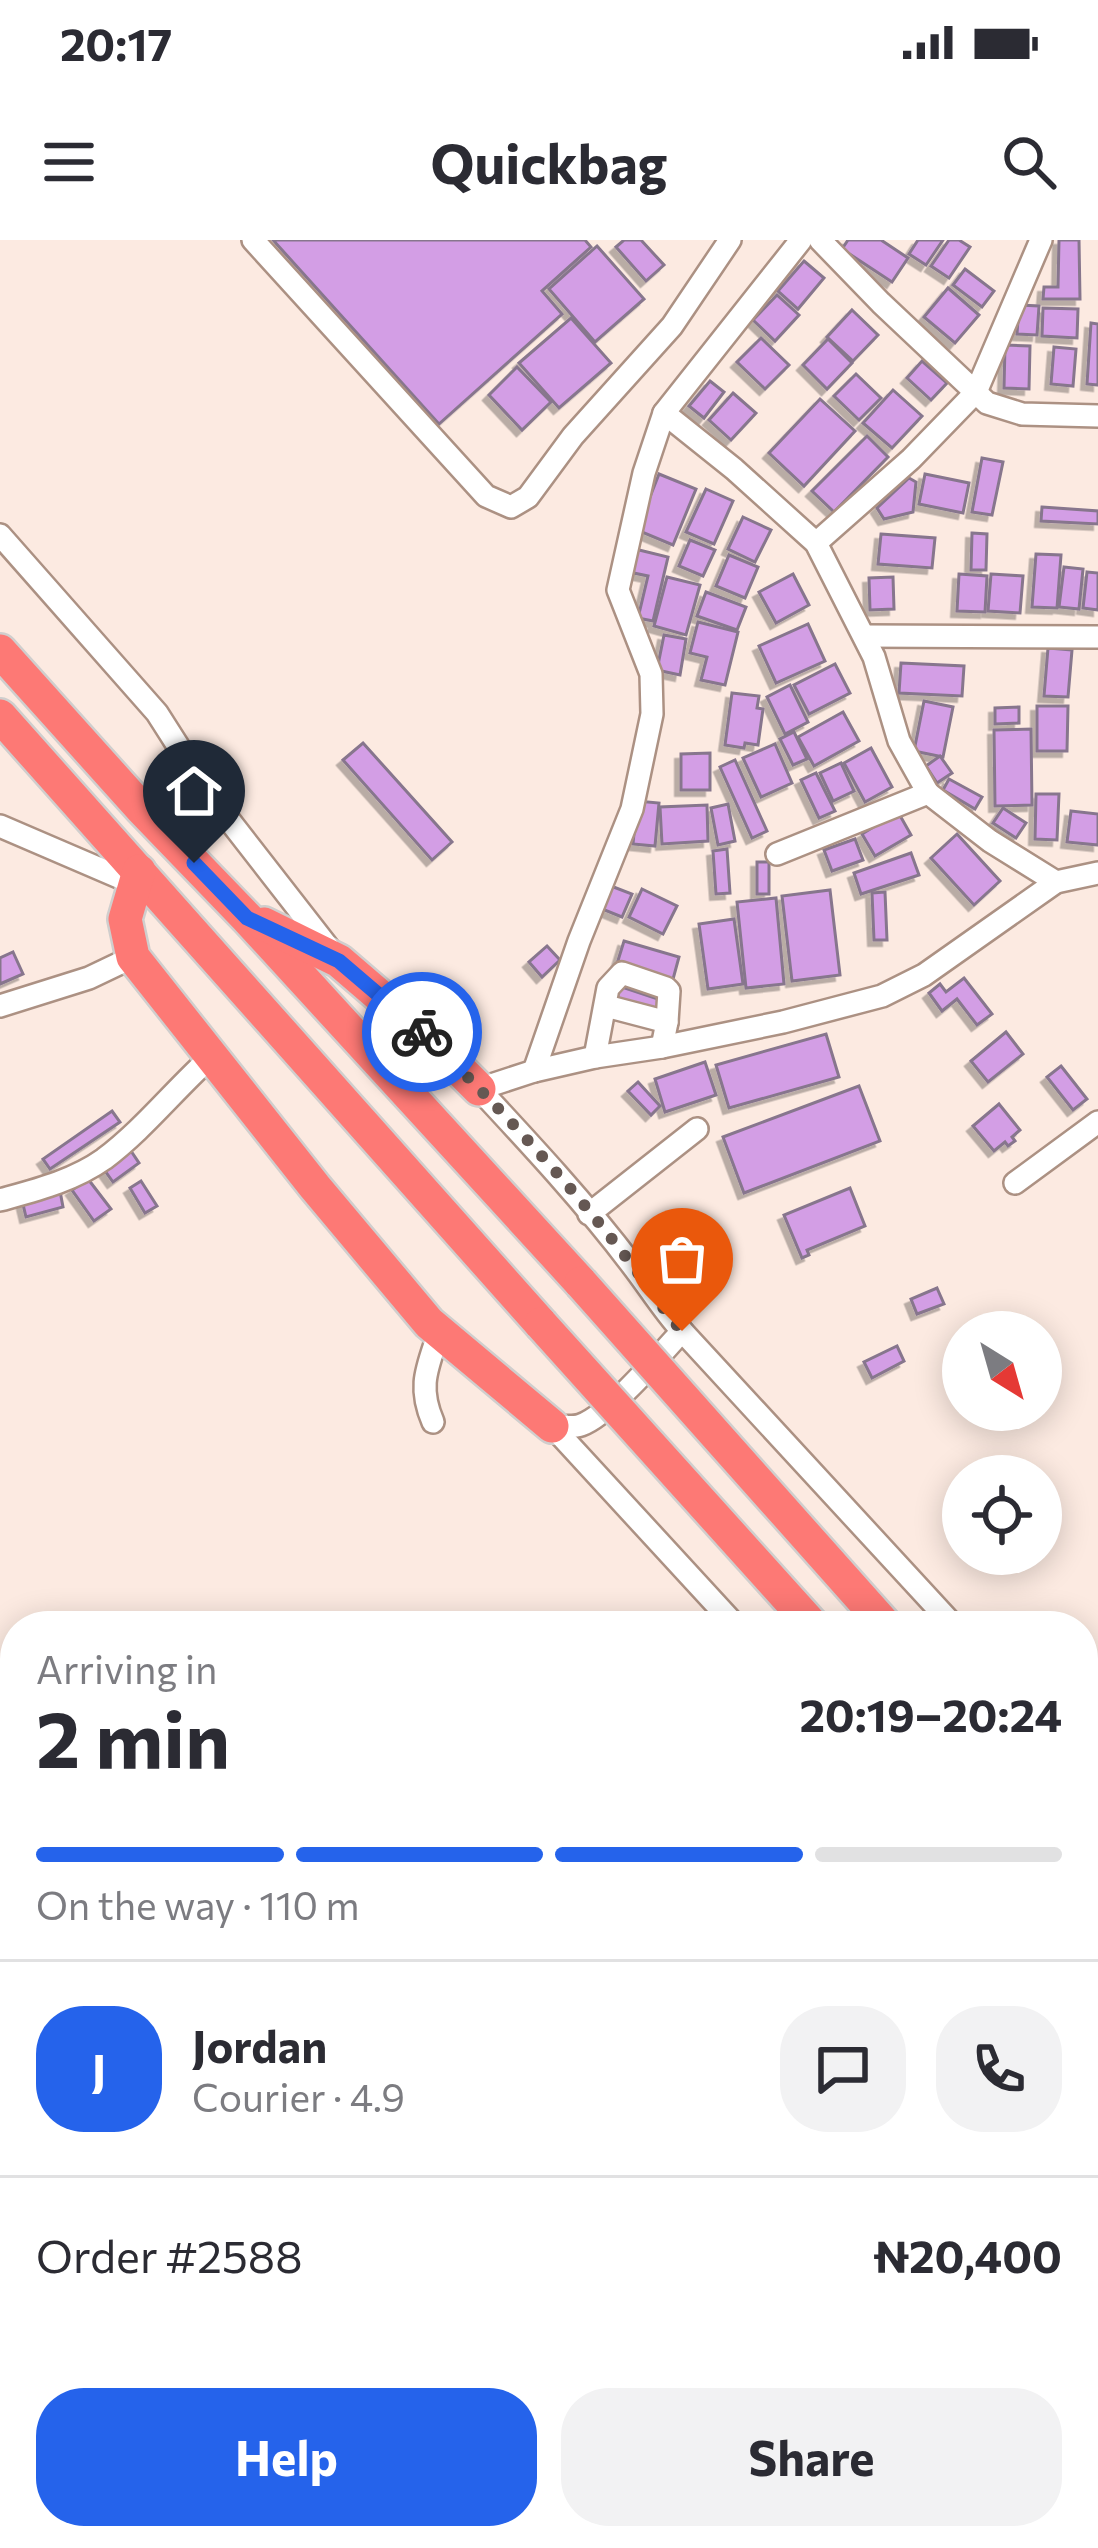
<!DOCTYPE html>
<html lang="en">
<head>
<meta charset="utf-8">
<style>
  :root { --surface:#fff; --page:#f2f2f3; --text:#2b2b33; --muted:#7c7c81; --line:#e1e1e2; --accent:#2563eb }
  body { margin:0; font-family:Commissioner,sans-serif; background:var(--page); color:var(--text); height:100vh; display:flex; flex-direction:column; font-size:45px; white-space:nowrap }
  * { box-sizing:border-box; margin:0 }
  p { font-size:39px; color:var(--muted) }
  .icon { flex:none; width:66px; height:66px; fill:none; stroke:currentColor; stroke-width:2; stroke-linecap:round; stroke-linejoin:round }
  .map { position:relative; flex:1; overflow:hidden }
  .panel { position:absolute; left:0px; top:1371px; width:1098px; height:939px; display:flex; flex-direction:column; background:var(--surface); border-radius:48px 48px 0 0; box-shadow:0 6px 30px #0003 }
  .panel>* { flex:none }
  .needle { width:78px; rotate:143deg }
  .buttons { position:absolute; left:942px; top:1071px; display:grid; gap:24px }
  .buttons a { display:grid; place-items:center; width:120px; height:120px; border-radius:50%; background:var(--surface); box-shadow:0 6px 30px #0003; font-size:60px }
  .pin { position:absolute; display:grid; place-items:center; width:102px; height:102px; color:#fff; margin:-123px -51px; border-radius:50% 50% 50% 0; rotate:-45deg; box-shadow:0 0 12px #0007 }
  .pin .icon { rotate:45deg }
  .courier { position:absolute; display:grid; place-items:center; width:120px; height:120px; margin:-60px; border:9px solid #2563eb; border-radius:50%; background:#fff; color:#222; box-shadow:0 3px 15px #0007 }
  .headline em { font-style:normal; font-weight:700 }
  .headline div { display:flex; flex-direction:column-reverse }
  .headline { display:flex; align-items:center; justify-content:space-between; height:204px; padding:0 36px }
  h1 { font-size:78px; font-weight:700; line-height:90px }
  .bar { display:grid; grid-template-columns:repeat(4,1fr); gap:18px 12px; align-content:center; height:144px; padding:0 36px }
  .bar i { height:15px; border-radius:9px; background:var(--line) }
  .bar .current { background:var(--accent) }
  .bar p { grid-column:span 4 }
  .line { display:flex; align-items:center; gap:30px; padding:0 36px; border-top:3px solid var(--line) }
  .line div { flex:1 }
  .round { display:grid; place-items:center; flex:none; width:126px; height:126px; border-radius:48px; background:var(--page) }
  .action { display:flex; gap:24px; margin-top:auto; padding:24px 36px }
  .action a { flex:1; height:138px; border-radius:48px; background:var(--accent); color:#fff; font-size:48px; font-weight:700; line-height:138px; text-align:center }
  .action a+a { background:var(--page); color:var(--text) }
  .status { display:flex; justify-content:space-between; align-items:center; height:84px; padding:0 60px; background:var(--surface); direction:ltr }
  .status svg { height:33px; fill:currentColor }
  header { display:flex; justify-content:space-between; align-items:center; height:156px; padding:0 36px; background:var(--surface); font-size:54px; font-weight:700 }
  .map>svg:first-child { display:block }
  .building { fill:#d39ee5; stroke:#87768d; stroke-width:3; filter:url(#shadow) }
  .lines { fill:none; stroke-linecap:round; stroke-linejoin:round }
  .minor-casing { stroke:#ac9183; stroke-width:26 }
  .highway-casing { stroke:#d0cecd; stroke-width:38 }
  .minor { stroke:#fff; stroke-width:21 }
  .highway { stroke:#fd7975; stroke-width:33 }
  .highway-bridge-casing { stroke:#d0cecd; stroke-width:38; stroke-linecap:butt }
  .highway-bridge { stroke:#fd7975; stroke-width:33 }
  .done { stroke:#655853; stroke-width:12; stroke-dasharray:0 21.6 }
  .route { stroke:#2563eb; stroke-width:15 }
</style>
</head>
<body>
<div class="status"><b>20:17</b><svg viewBox="0 0 49 12"><path d="M0 12V9h3v3zM5 12V6h3v6zM10 12V3h3v9zM15 12V0h3v12zM26 1h20v11H26zM47 4h2v5h-2z"/></svg></div>
<header><svg class="icon" aria-label="menu" viewBox="0 0 24 24"><path d="M4 6h16M4 12h16M4 18h16"/></svg>Quickbag<svg class="icon" aria-label="search" viewBox="0 0 24 24"><circle cx="10" cy="10" r="6"/><path d="M15 15l6 6"/></svg></header>
<div class="map">
<svg width="1098" height="2308" viewBox="0 0 1098 2308">
  <defs>
    <filter id="shadow"><feDropShadow dx="-5.5" dy="5.5" stdDeviation="0" flood-color="#0004"/></filter>
  </defs>
  <rect width="100%" height="100%" fill="#fceae1"/>
  <g class="building">
    <polygon points="273,0 585,0 591,7 542,51 562,74 439,184"/>
    <polygon points="624,0 641,0 664,25 646,41 616,7"/>
    <polygon points="848,0 881,0 908,18 892,42 842,9"/>
    <polygon points="918,0 943,0 926,25 909,14"/>
    <polygon points="949,0 959,0 970,7 949,38 931,26"/>
    <polygon points="1059,0 1079,0 1080,59 1043,59 1044,47 1058,47"/>
    <polygon points="597,6 644,59 595,102 549,49"/>
    <polygon points="804,21 824,38 798,69 778,51"/>
    <polygon points="965,29 994,51 982,67 953,45"/>
    <polygon points="948,48 979,75 955,103 924,77"/>
    <polygon points="777,55 799,75 775,101 753,80"/>
    <polygon points="1019,65 1039,66 1037,95 1017,94"/>
    <polygon points="1043,68 1078,69 1077,98 1042,96"/>
    <polygon points="852,70 878,95 853,121 827,97"/>
    <polygon points="571,78 611,123 559,168 519,123"/>
    <polygon points="1091,83 1098,84 1098,145 1087,144"/>
    <polygon points="761,98 789,125 765,149 737,122"/>
    <polygon points="828,99 852,123 827,149 803,125"/>
    <polygon points="1005,105 1030,106 1029,149 1004,148"/>
    <polygon points="1054,107 1076,109 1073,146 1051,144"/>
    <polygon points="922,121 947,143 931,160 907,138"/>
    <polygon points="517,127 551,162 522,190 489,155"/>
    <polygon points="856,134 881,158 859,180 834,156"/>
    <polygon points="710,141 724,152 704,178 689,166"/>
    <polygon points="893,150 922,176 892,208 863,183"/>
    <polygon points="733,153 756,173 731,200 709,180"/>
    <polygon points="820,159 855,191 804,246 769,213"/>
    <polygon points="867,196 888,217 834,272 812,251"/>
    <polygon points="982,218 1003,222 992,275 972,272"/>
    <polygon points="659,234 696,249 673,305 637,290"/>
    <polygon points="925,234 969,243 963,273 919,264"/>
    <polygon points="909,238 916,242 913,272 884,279 877,268"/>
    <polygon points="706,249 733,261 714,304 686,292"/>
    <polygon points="1042,267 1098,271 1098,284 1041,281"/>
    <polygon points="743,277 771,290 755,322 728,309"/>
    <polygon points="972,293 987,294 986,330 971,330"/>
    <polygon points="881,294 935,298 932,328 878,324"/>
    <polygon points="690,300 715,310 703,336 679,326"/>
    <polygon points="635,309 668,317 653,381 638,378 648,336 629,332"/>
    <polygon points="1036,314 1061,315 1057,368 1032,367"/>
    <polygon points="729,315 758,327 745,358 716,346"/>
    <polygon points="1064,327 1083,329 1079,369 1059,367"/>
    <polygon points="1087,332 1098,333 1098,370 1083,368"/>
    <polygon points="793,334 809,365 776,383 759,352"/>
    <polygon points="959,334 987,336 985,372 957,371"/>
    <polygon points="991,334 1023,336 1020,373 988,371"/>
    <polygon points="667,337 700,345 686,395 654,386"/>
    <polygon points="893,337 894,369 870,370 869,338"/>
    <polygon points="706,352 746,367 737,390 697,376"/>
    <polygon points="698,382 738,392 725,445 701,440 707,417 690,413"/>
    <polygon points="808,384 825,421 776,443 759,406"/>
    <polygon points="664,395 686,399 680,435 657,430"/>
    <polygon points="1048,408 1072,410 1068,457 1044,456"/>
    <polygon points="901,423 964,426 962,456 899,453"/>
    <polygon points="835,424 850,453 809,474 794,445"/>
    <polygon points="790,445 808,482 785,494 767,457"/>
    <polygon points="732,453 759,456 757,468 763,469 758,505 745,503 744,508 725,505"/>
    <polygon points="924,461 953,467 943,517 914,511"/>
    <polygon points="1037,466 1068,466 1067,511 1037,511"/>
    <polygon points="1019,467 1019,483 995,484 995,468"/>
    <polygon points="843,472 859,501 814,526 798,497"/>
    <polygon points="1031,489 1032,565 995,566 994,490"/>
    <polygon points="794,492 807,519 793,525 780,499"/>
    <polygon points="363,503 452,602 432,620 343,520"/>
    <polygon points="775,504 792,543 761,557 743,518"/>
    <polygon points="871,508 892,547 865,562 844,523"/>
    <polygon points="710,513 710,550 681,550 681,514"/>
    <polygon points="940,516 952,533 937,543 926,526"/>
    <polygon points="735,520 767,591 752,598 720,527"/>
    <polygon points="841,523 854,551 833,561 820,533"/>
    <polygon points="816,533 835,571 819,578 801,540"/>
    <polygon points="949,539 982,557 975,569 943,550"/>
    <polygon points="1036,554 1059,554 1057,600 1035,599"/>
    <polygon points="637,561 659,563 655,606 633,604"/>
    <polygon points="728,564 735,601 718,605 711,568"/>
    <polygon points="707,565 708,601 662,604 660,567"/>
    <polygon points="1003,568 1026,583 1016,598 993,583"/>
    <polygon points="1071,571 1098,574 1098,605 1067,602"/>
    <polygon points="898,572 911,595 875,616 862,594"/>
    <polygon points="957,594 1000,641 974,665 931,618"/>
    <polygon points="855,599 863,620 832,631 824,610"/>
    <polygon points="727,609 730,653 716,654 713,611"/>
    <polygon points="911,613 919,635 861,654 854,633"/>
    <rect x="757" y="622" width="12" height="32"/>
    <polygon points="611,646 632,654 622,677 602,669"/>
    <polygon points="642,649 677,666 663,694 629,677"/>
    <polygon points="830,650 840,735 792,741 782,656"/>
    <polygon points="885,652 887,700 874,700 872,653"/>
    <polygon points="776,658 784,744 746,748 737,662"/>
    <polygon points="734,679 743,744 708,749 699,684"/>
    <polygon points="624,701 679,717 672,743 616,727"/>
    <polygon points="547,706 560,720 542,737 529,722"/>
    <polygon points="13,712 23,734 0,744 0,718"/>
    <polygon points="964,738 992,774 977,785 957,759 942,771 929,753 940,744 946,752"/>
    <polygon points="619,746 664,761 659,776 614,761"/>
    <polygon points="1006,792 1023,814 988,842 971,821"/>
    <polygon points="826,794 839,837 729,868 716,825"/>
    <polygon points="705,822 716,855 665,872 655,839"/>
    <polygon points="1061,826 1087,859 1073,870 1047,837"/>
    <polygon points="638,842 660,866 651,875 628,851"/>
    <polygon points="859,846 880,901 744,953 723,897"/>
    <polygon points="999,864 1020,890 1012,897 1015,901 1008,906 1005,902 994,911 973,886"/>
    <polygon points="112,871 120,882 50,929 43,919"/>
    <polygon points="129,908 139,923 113,942 103,928"/>
    <polygon points="88,939 111,969 94,981 72,950"/>
    <polygon points="141,941 157,966 145,973 130,948"/>
    <polygon points="850,948 865,986 807,1010 809,1015 802,1018 784,975"/>
    <polygon points="60,951 63,967 26,977 22,960"/>
    <polygon points="937,1048 944,1064 917,1074 911,1059"/>
    <polygon points="897,1106 904,1121 872,1138 864,1122"/>
    <polygon points="15,1985 15,2021 13,2022 0,2007 0,1997"/>
    <polygon points="1098,2041 1098,2077 1088,2084 1083,2078 1083,2053"/>
    <polygon points="15,2129 15,2164 4,2174 0,2169 0,2142"/>
    <polygon points="1098,2183 1098,2231 1088,2238 1083,2231 1083,2194"/>
  </g>
  <g class="lines">
    <g class="minor-casing">
      <g id="minor">
        <polyline points="253,0 486,256 511,267 528,257 573,196 672,86 730,0"/>
        <polyline points="820,0 881,63 987,163 1022,174 1098,176"/>
        <polyline points="664,173 734,229 816,303 874,417 899,501 928,553 990,601 1056,642"/>
        <polyline points="0,295 157,473 208,553 331,711"/>
        <polyline points="816,303 911,219 976,152 1041,0"/>
        <polyline points="865,396 1098,397"/>
        <polyline points="0,586 135,644"/>
        <polyline points="777,614 928,553"/>
        <polyline points="0,766 89,738 133,717"/>
        <polyline points="606,766 667,782"/>
        <polyline points="595,817 608,748 622,733 666,748 669,751 667,782 662,807"/>
        <polyline points="534,831 579,701 632,569 652,474 651,434 618,350 644,233 664,173 801,0"/>
        <polyline points="1015,943 1098,882"/>
        <path d="M0,960C36,950 73,941 104,919C144,889 175,849 212,816"/>
        <polyline points="589,974 697,889"/>
        <polyline points="682,1091 954,1386"/>
        <path d="M433,1182C417,1145 428,1127 439,1092"/>
        <path d="M552,1186C560,1186 573,1188 581,1185C609,1175 661,1114 682,1091C663,1070 649,1047 632,1025C585,963 532,906 479,849L534,831L595,817L662,807L783,782L882,756L924,735L1056,642L1098,633"/>
        <polyline points="552,1186 736,1386"/>
        <polyline points="1083,1527 1098,1544"/>
        <polyline points="1083,1796 1098,1814"/>
      </g>
    </g>
    <g class="highway-casing">
      <g id="highway">
        <polyline points="0,411 141,568 247,678 581,1043"/>
        <polyline points="0,476 541,1084"/>
        <polyline points="139,631 125,679 133,717 315,947 429,1083 552,1186"/>
        <polyline points="264,684 339,721 424,794 479,849"/>
        <polyline points="1083,1608 1098,1625"/>
        <polyline points="1083,1686 1098,1702"/>
      </g>
    </g>
    <use href="#minor" class="minor"/>
    <use href="#highway" class="highway"/>
    <g class="highway-bridge-casing">
      <g id="highway-bridge">
        <polyline points="581,1043 886,1386"/>
        <polyline points="541,1084 813,1386"/>
      </g>
    </g>
    <use href="#highway-bridge" class="highway-bridge"/>
  </g>
  <g class="lines">
    <path class="done" d="M422,792C497,864 569,942 632,1025C649,1047 663,1070 682,1091"/>
    <polyline class="route" points="194,623 247,678 339,721 422,792"/>
  </g>
</svg>
<div class="buttons">
<a><svg class="needle" viewBox="-14 -14 28 28"><path d="M0-13l5 13h-10z" fill="#e53935"/><path d="M0 13l5-13h-10z" fill="#7c7c81"/></svg></a>
<a><svg class="icon" aria-label="locate" viewBox="0 0 24 24"><circle cx="12" cy="12" r="6"/><path d="M12 2v4M12 18v4M2 12h4M18 12h4"/></svg></a>
</div>
<div class="pin" style="left:682px;top:1091px;background:#ea580c"><svg class="icon" aria-label="bag" viewBox="0 0 24 24"><path d="M5 8h14l-1 12H6zM9 8a3 3 0 0 1 6 0"/></svg></div>
<div class="pin" style="left:194px;top:623px;background:#1f2937"><svg class="icon" aria-label="home" viewBox="0 0 24 24"><path d="M3 11l9-7 9 7M6 9v11h12V9"/></svg></div>
<div class="courier" style="left:422px;top:792px"><svg class="icon" aria-label="bike" viewBox="0 0 24 24"><circle cx="6" cy="16" r="4"/><circle cx="18" cy="16" r="4"/><path d="M6 16l4-8h5l3 8M10 8l3 8H6M13 5h3"/></svg></div>
<section class="panel">
<div class="headline"><div><h1>2 min</h1><p>Arriving in</p></div><em>20:19–20:24</em></div>
<div class="bar"><i class="current"></i><i class="current"></i><i class="current"></i><i></i><p>On the way · 110 m</p></div>
<div class="line" style="height:216px"><b class="round" style="background:var(--accent);color:#fff">J</b><div><b>Jordan</b><p>Courier · 4.9</p></div><a class="round"><svg class="icon" aria-label="chat" viewBox="0 0 24 24"><path d="M4 5h16v11H9l-5 4z"/></svg></a><a class="round"><svg class="icon" aria-label="phone" viewBox="0 0 24 24"><path d="M5 4h4l2 5-3 2q2 4 5 5l2-3 5 2v4C11 20 4 13 5 4z"/></svg></a></div>
<div class="line" style="height:156px"><div>Order #2588</div><b>₦20,400</b></div>
<div class="action"><a>Help</a><a>Share</a></div>
</section>
</div>
</body>
</html>
